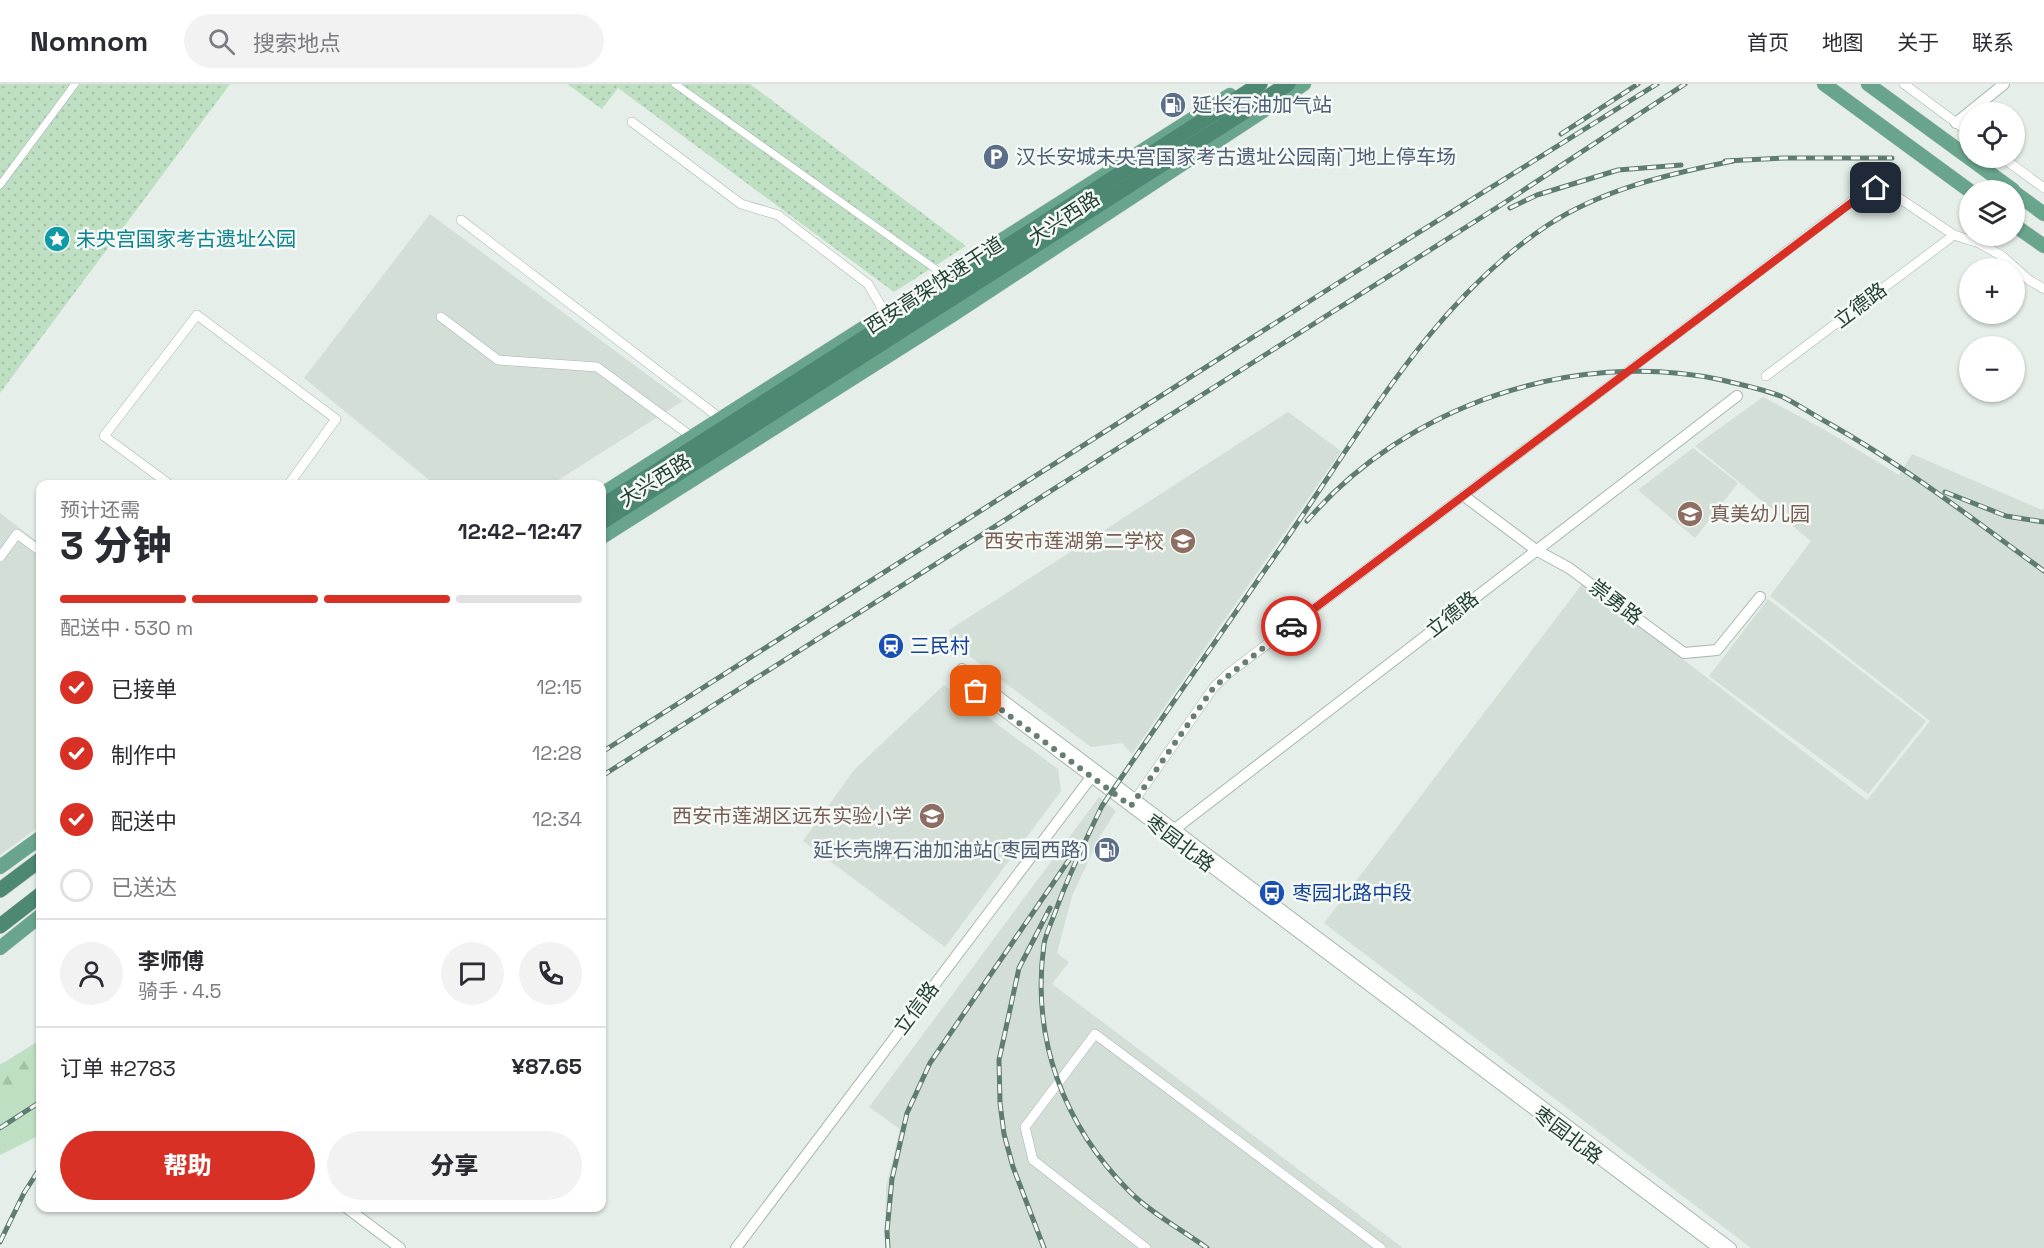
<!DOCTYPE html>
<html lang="zh">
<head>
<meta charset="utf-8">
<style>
  :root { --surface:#fff; --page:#f2f2f3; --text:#2b2b33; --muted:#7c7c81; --line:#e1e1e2; --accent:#d93025 }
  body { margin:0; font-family:"Space Grotesk","Noto Sans SC",sans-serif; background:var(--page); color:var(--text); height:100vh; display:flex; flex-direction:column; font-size:22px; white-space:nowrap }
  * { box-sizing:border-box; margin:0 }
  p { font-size:20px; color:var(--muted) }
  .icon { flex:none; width:33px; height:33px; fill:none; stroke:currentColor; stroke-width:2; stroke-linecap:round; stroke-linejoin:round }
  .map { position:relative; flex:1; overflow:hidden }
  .side { position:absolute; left:36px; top:396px; width:570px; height:732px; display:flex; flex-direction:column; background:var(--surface); border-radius:12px; box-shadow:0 2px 4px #0004 }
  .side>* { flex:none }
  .fabs { position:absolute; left:1959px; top:18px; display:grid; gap:12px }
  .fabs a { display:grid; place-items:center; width:66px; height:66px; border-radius:50%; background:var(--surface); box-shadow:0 2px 4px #0004; font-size:30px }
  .pin { position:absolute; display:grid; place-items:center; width:51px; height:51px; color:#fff; margin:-26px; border-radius:12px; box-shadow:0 3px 9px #0006 }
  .courier { position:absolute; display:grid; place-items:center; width:60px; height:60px; margin:-30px; border:4px solid #d93025; border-radius:50%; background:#fff; color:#222; box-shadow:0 2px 8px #0007 }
  .head em { font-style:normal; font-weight:800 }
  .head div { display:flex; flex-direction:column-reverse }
  .head { display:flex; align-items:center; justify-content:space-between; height:102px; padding:0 24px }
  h1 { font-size:39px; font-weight:800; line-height:45px }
  .bar { display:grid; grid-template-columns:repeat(4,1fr); gap:9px 6px; align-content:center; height:72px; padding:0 24px }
  .bar i { height:8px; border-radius:4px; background:var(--line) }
  .bar .on { background:var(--accent) }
  .bar p { grid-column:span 4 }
  .line { display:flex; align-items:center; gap:15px; padding:0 24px; border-top:2px solid var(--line) }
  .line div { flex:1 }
  .round { display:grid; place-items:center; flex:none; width:63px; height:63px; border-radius:32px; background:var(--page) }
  ol { padding:0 24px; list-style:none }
  li { display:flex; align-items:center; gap:18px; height:66px }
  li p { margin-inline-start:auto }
  li .icon { padding:6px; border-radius:50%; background:var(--accent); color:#fff; stroke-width:4 }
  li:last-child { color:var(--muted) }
  li i { width:33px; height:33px; border:3px solid var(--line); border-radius:50% }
  .primary-button { display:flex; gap:12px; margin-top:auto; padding:12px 24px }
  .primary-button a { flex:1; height:69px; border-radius:36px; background:var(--accent); color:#fff; font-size:24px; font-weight:800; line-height:69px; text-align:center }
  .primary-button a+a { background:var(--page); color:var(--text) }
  header { display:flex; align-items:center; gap:36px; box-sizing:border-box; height:84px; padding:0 30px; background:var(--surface); border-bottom:2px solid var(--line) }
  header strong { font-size:28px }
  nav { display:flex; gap:33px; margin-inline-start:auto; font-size:21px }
  .search { width:420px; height:54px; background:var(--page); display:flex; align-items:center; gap:15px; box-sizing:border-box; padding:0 21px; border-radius:33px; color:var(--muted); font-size:22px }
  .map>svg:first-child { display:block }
  .built { fill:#d3ded7 }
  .green { fill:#bedfc2 }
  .forest { fill:url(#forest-firs) }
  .park { fill:url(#park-dots) }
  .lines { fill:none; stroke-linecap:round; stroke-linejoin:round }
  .pedestrian-casing { stroke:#a7b7ae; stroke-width:8 }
  .minor-casing { stroke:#a7b7ae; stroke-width:10 }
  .tertiary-casing { stroke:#a7b7ae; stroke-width:12 }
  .primary-casing { stroke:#c1cac6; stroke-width:15 }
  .trunk-casing { stroke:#c1cac6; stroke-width:16 }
  .pedestrian { stroke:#fff; stroke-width:7 }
  .minor { stroke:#fff; stroke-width:9 }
  .tertiary { stroke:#fff; stroke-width:10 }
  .primary { stroke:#69a48c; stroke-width:14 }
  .trunk { stroke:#4c8872; stroke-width:15 }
  .rail-casing { stroke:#5e7c6f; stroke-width:5 }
  .rail { stroke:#f6faf7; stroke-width:3; stroke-dasharray:9; stroke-linecap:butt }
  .done { stroke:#677e73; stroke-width:6; stroke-dasharray:0 10.8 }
  .route { stroke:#d93025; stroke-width:8 }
  .labels { text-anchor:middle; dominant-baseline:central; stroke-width:5; stroke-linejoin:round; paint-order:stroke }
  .service-label { font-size:20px; fill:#4e5e75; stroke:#f6faf7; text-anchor:start }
  .street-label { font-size:20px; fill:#234134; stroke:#f6faf7 }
  .culture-label { font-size:20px; fill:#0d838f; stroke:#f6faf7; text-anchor:start }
  .education-label { font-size:20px; fill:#785e54; stroke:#f6faf7; text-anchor:end }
  .transit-label { font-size:20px; fill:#164399; stroke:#f6faf7; text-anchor:start }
</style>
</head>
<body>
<header>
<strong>Nomnom</strong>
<div class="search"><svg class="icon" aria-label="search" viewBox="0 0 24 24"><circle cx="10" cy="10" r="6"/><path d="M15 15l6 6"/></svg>搜索地点</div>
<nav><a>首页</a><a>地图</a><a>关于</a><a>联系</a></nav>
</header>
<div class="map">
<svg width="2044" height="1164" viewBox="0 0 2044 1164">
  <defs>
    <pattern id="forest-firs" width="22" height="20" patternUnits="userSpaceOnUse" patternTransform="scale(1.5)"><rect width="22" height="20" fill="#bedfc2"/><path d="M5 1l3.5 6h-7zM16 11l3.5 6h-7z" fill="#a3c1a7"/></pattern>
    <pattern id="park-dots" width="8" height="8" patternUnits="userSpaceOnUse" patternTransform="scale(1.5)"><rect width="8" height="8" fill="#bedfc2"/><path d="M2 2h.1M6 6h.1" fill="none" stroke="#a3c1a7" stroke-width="1.8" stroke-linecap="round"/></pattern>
  </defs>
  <rect width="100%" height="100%" fill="#e5eee8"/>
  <g class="built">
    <polygon points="430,130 683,317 552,400 434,400 304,294"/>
    <polygon points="1763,313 1825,346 1899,391 1912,370 2042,426 2044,424 2044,1164 1751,1164 1324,839 1583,499 1867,716 1930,637 1770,512 1811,457 1695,362"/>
    <polygon points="1288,328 1341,367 1132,670 1122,659 1091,663 952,559 949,546"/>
    <polygon points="1693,364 1738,399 1695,454 1638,406"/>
    <polygon points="0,429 40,460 40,742 0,771"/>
    <polygon points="1768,515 1926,637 1868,710 1709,592"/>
    <polygon points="944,601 1058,685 1061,707 945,863 803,757 854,686"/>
    <polygon points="1099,713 1116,727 1099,754 1072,812 1057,869 1069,878 1052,900 1403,1164 885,1164 886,1103 900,1045 869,1023"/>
  </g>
  <polygon class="green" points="40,964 40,1051 0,1071 0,980"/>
  <polygon class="forest" points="40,956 40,991 0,1018 0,981"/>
  <g class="park">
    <polygon points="0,0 230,0 0,309"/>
    <polygon points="567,0 750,0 966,162 894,208 618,4 602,25"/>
  </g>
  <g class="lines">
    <g class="pedestrian-casing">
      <g id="pedestrian">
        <polyline points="675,0 944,191"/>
        <polyline points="0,101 75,0"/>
      </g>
    </g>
    <g class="minor-casing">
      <g id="minor">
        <polyline points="1904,0 1970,49"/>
        <polyline points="632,38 741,120 778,131 868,200 885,229"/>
        <polyline points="2003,74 2044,104"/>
        <polyline points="461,136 721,335"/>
        <polyline points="441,233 498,276 597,283 692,353"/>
        <polyline points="1766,292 1954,151"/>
        <polyline points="169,400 104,352 197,231 336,335 289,400"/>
        <polyline points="0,473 17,450 40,467"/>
        <polyline points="1132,720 1214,603 1229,589 1863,109 1876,104 1893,110 1954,151 1979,159 2002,172 2029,196 2044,205"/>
        <polyline points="1146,1164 1033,1076 1025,1043 1095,950 1381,1164"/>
      </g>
    </g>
    <g class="tertiary-casing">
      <g id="tertiary">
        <polyline points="1956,39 2004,0"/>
        <polyline points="1464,412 1536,466 1569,484 1684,569 1717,566 1760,513"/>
        <polyline points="1171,748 1737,312"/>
        <polyline points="347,1124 400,1164"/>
        <polyline points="736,1164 1095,688"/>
        <polyline points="1718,1164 957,592 962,585 1731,1164"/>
      </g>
    </g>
    <g class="primary-casing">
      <g id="primary">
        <polyline points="1824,0 1970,107"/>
        <polyline points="1868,0 2013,106"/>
        <polyline points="2014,108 2044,130"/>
        <polyline points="2014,141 2044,162"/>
        <polyline points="602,410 1230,11"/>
        <polyline points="602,453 954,230 1304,0"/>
        <polyline points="0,783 40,754"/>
        <polyline points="0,864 40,832"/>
      </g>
    </g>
    <g class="trunk-casing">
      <g id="trunk">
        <polyline points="602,422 1260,0"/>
        <polyline points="602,438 1288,0"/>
        <polyline points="0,806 40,776"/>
        <polyline points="0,842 40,811"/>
      </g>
    </g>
    <use href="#pedestrian" class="pedestrian"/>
    <use href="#minor" class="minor"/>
    <use href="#tertiary" class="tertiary"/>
    <use href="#primary" class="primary"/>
    <use href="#trunk" class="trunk"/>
    <g class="rail-casing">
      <g id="rail">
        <polyline points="1561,50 1638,0"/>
        <polyline points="1725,77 1784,74 1892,74"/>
        <polyline points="1510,124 1537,111 1618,86 1681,81"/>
        <polyline points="1945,408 2006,432 2044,438"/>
        <path d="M1307,437C1405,322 1573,264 1722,296C1742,301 1764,305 1783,313C1799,321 1815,332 1830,340C1906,383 1974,436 2044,487"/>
        <polyline points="602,668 1360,185 1657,0"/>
        <polyline points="602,692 1504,119 1685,0"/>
        <polyline points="0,1044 40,1018"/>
        <polyline points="0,1158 24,1109 40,1084"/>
        <polyline points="888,1164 887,1147 892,1095 907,1029 930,979 1069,776"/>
        <polyline points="1044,1164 1013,1083 1004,1050 1000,1019 999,976 1019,884 1050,824"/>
        <path d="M1207,1164C1182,1146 1151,1129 1130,1108C1063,1041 1031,954 1044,860C1046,849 1052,837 1056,826C1069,790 1085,757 1102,722C1165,629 1230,537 1294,444C1368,336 1436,215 1548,141C1603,105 1669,90 1733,77"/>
      </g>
    </g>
    <use href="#rail" class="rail"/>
  </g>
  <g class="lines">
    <polyline class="done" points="976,607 1131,722 1214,603 1291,542"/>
    <polyline class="route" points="1291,542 1863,110 1876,104"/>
  </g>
  <defs>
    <g id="fuel-disc" transform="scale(1.35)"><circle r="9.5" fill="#5c6f8a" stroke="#f6faf7"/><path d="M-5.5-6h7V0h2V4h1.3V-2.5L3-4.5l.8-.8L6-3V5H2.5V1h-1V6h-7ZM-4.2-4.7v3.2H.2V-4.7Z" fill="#fff"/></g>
    <g id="parking-disc" transform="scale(1.35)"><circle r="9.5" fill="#5c6f8a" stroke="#f6faf7"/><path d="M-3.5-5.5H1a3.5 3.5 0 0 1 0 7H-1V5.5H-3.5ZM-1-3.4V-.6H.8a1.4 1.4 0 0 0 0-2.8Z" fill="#fff"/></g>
    <g id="sight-disc" transform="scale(1.35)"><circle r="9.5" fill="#0f9aa8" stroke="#f6faf7"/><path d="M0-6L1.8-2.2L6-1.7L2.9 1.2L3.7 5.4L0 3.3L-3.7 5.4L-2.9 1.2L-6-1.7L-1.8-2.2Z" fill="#fff"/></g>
    <g id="school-disc" transform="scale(1.35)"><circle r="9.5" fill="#8d6e63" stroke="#f6faf7"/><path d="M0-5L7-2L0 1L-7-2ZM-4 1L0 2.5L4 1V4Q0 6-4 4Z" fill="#fff"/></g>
    <g id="station-disc" transform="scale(1.35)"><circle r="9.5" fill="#1a4fb4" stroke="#f6faf7"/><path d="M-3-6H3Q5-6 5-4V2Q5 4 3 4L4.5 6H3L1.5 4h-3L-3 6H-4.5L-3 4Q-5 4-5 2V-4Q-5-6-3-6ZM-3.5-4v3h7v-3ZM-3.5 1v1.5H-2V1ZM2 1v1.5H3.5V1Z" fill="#fff"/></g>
    <g id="bus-disc" transform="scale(1.35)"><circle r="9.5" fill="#1a4fb4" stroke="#f6faf7"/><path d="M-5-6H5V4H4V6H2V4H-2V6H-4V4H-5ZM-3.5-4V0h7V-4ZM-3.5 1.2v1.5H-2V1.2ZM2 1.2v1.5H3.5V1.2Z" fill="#fff"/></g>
  </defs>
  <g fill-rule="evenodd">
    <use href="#fuel-disc" x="1173" y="21"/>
    <use href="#parking-disc" x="996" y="73"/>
    <use href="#sight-disc" x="57" y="155"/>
    <use href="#school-disc" x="1690" y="430"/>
    <use href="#school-disc" x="1183" y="457"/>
    <use href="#station-disc" x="891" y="562"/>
    <use href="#school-disc" x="932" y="732"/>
    <use href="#fuel-disc" x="1107" y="766"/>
    <use href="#bus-disc" x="1272" y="809"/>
  </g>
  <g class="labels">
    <g class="service-label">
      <text x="1192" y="21">延长石油加气站</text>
      <text x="1016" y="73">汉长安城未央宫国家考古遗址公园南门地上停车场</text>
      <text x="1088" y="766" text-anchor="end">延长壳牌石油加油站(枣园西路)</text>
    </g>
    <g class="street-label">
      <text transform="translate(1064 134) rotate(-33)">大兴西路</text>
      <text transform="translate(934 201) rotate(-33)">西安高架快速干道</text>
      <text transform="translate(1860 221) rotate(-37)">立德路</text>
      <text transform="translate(655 396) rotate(-32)">大兴西路</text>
      <text transform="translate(1616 518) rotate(37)">崇勇路</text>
      <text transform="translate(1452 530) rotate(-38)">立德路</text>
      <text transform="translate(1180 759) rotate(37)">枣园北路</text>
      <text transform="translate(916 924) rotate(-53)">立信路</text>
      <text transform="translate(1568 1051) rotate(37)">枣园北路</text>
    </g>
    <g class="culture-label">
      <text x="76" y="155">未央宫国家考古遗址公园</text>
    </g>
    <g class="education-label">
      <text x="1710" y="430" text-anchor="start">真美幼儿园</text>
      <text x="1164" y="457">西安市莲湖第二学校</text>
      <text x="912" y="732">西安市莲湖区远东实验小学</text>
    </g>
    <g class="transit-label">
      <text x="910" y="562">三民村</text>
      <text x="1292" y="809">枣园北路中段</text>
    </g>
  </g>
</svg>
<div class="fabs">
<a><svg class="icon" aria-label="locate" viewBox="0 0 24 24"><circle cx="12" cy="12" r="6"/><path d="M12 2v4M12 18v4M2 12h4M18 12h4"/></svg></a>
<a><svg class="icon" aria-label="layers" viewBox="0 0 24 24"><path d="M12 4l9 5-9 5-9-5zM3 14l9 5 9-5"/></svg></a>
<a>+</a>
<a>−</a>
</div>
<div class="pin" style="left:976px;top:607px;background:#ea580c"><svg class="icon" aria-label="bag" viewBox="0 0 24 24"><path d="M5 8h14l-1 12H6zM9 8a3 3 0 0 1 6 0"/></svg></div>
<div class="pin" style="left:1876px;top:104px;background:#1f2937"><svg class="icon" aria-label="home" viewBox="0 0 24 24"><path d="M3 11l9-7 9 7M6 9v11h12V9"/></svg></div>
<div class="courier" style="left:1291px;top:542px"><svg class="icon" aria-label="car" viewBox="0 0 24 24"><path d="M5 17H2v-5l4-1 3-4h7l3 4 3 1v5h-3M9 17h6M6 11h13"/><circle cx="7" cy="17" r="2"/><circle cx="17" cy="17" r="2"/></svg></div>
<section class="side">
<div class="head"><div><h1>3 分钟</h1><p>预计还需</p></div><em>12:42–12:47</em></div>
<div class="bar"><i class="on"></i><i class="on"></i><i class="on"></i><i></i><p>配送中 · 530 m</p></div>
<ol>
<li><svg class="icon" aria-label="check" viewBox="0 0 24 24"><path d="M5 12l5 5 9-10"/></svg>已接单<p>12:15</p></li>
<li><svg class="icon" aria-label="check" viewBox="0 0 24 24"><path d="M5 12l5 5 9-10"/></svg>制作中<p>12:28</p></li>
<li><svg class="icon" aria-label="check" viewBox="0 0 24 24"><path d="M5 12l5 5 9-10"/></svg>配送中<p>12:34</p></li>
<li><i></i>已送达</li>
</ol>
<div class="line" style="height:108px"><a class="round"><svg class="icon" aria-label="person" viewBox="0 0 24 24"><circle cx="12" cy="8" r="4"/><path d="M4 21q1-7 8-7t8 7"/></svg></a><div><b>李师傅</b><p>骑手 · 4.5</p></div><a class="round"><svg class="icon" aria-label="chat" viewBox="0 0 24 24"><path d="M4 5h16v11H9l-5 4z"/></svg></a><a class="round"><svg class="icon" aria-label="phone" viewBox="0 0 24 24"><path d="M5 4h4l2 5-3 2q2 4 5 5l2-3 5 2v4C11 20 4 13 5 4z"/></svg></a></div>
<div class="line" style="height:78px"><div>订单 #2783</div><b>¥87.65</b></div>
<div class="primary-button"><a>帮助</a><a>分享</a></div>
</section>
</div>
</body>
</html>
